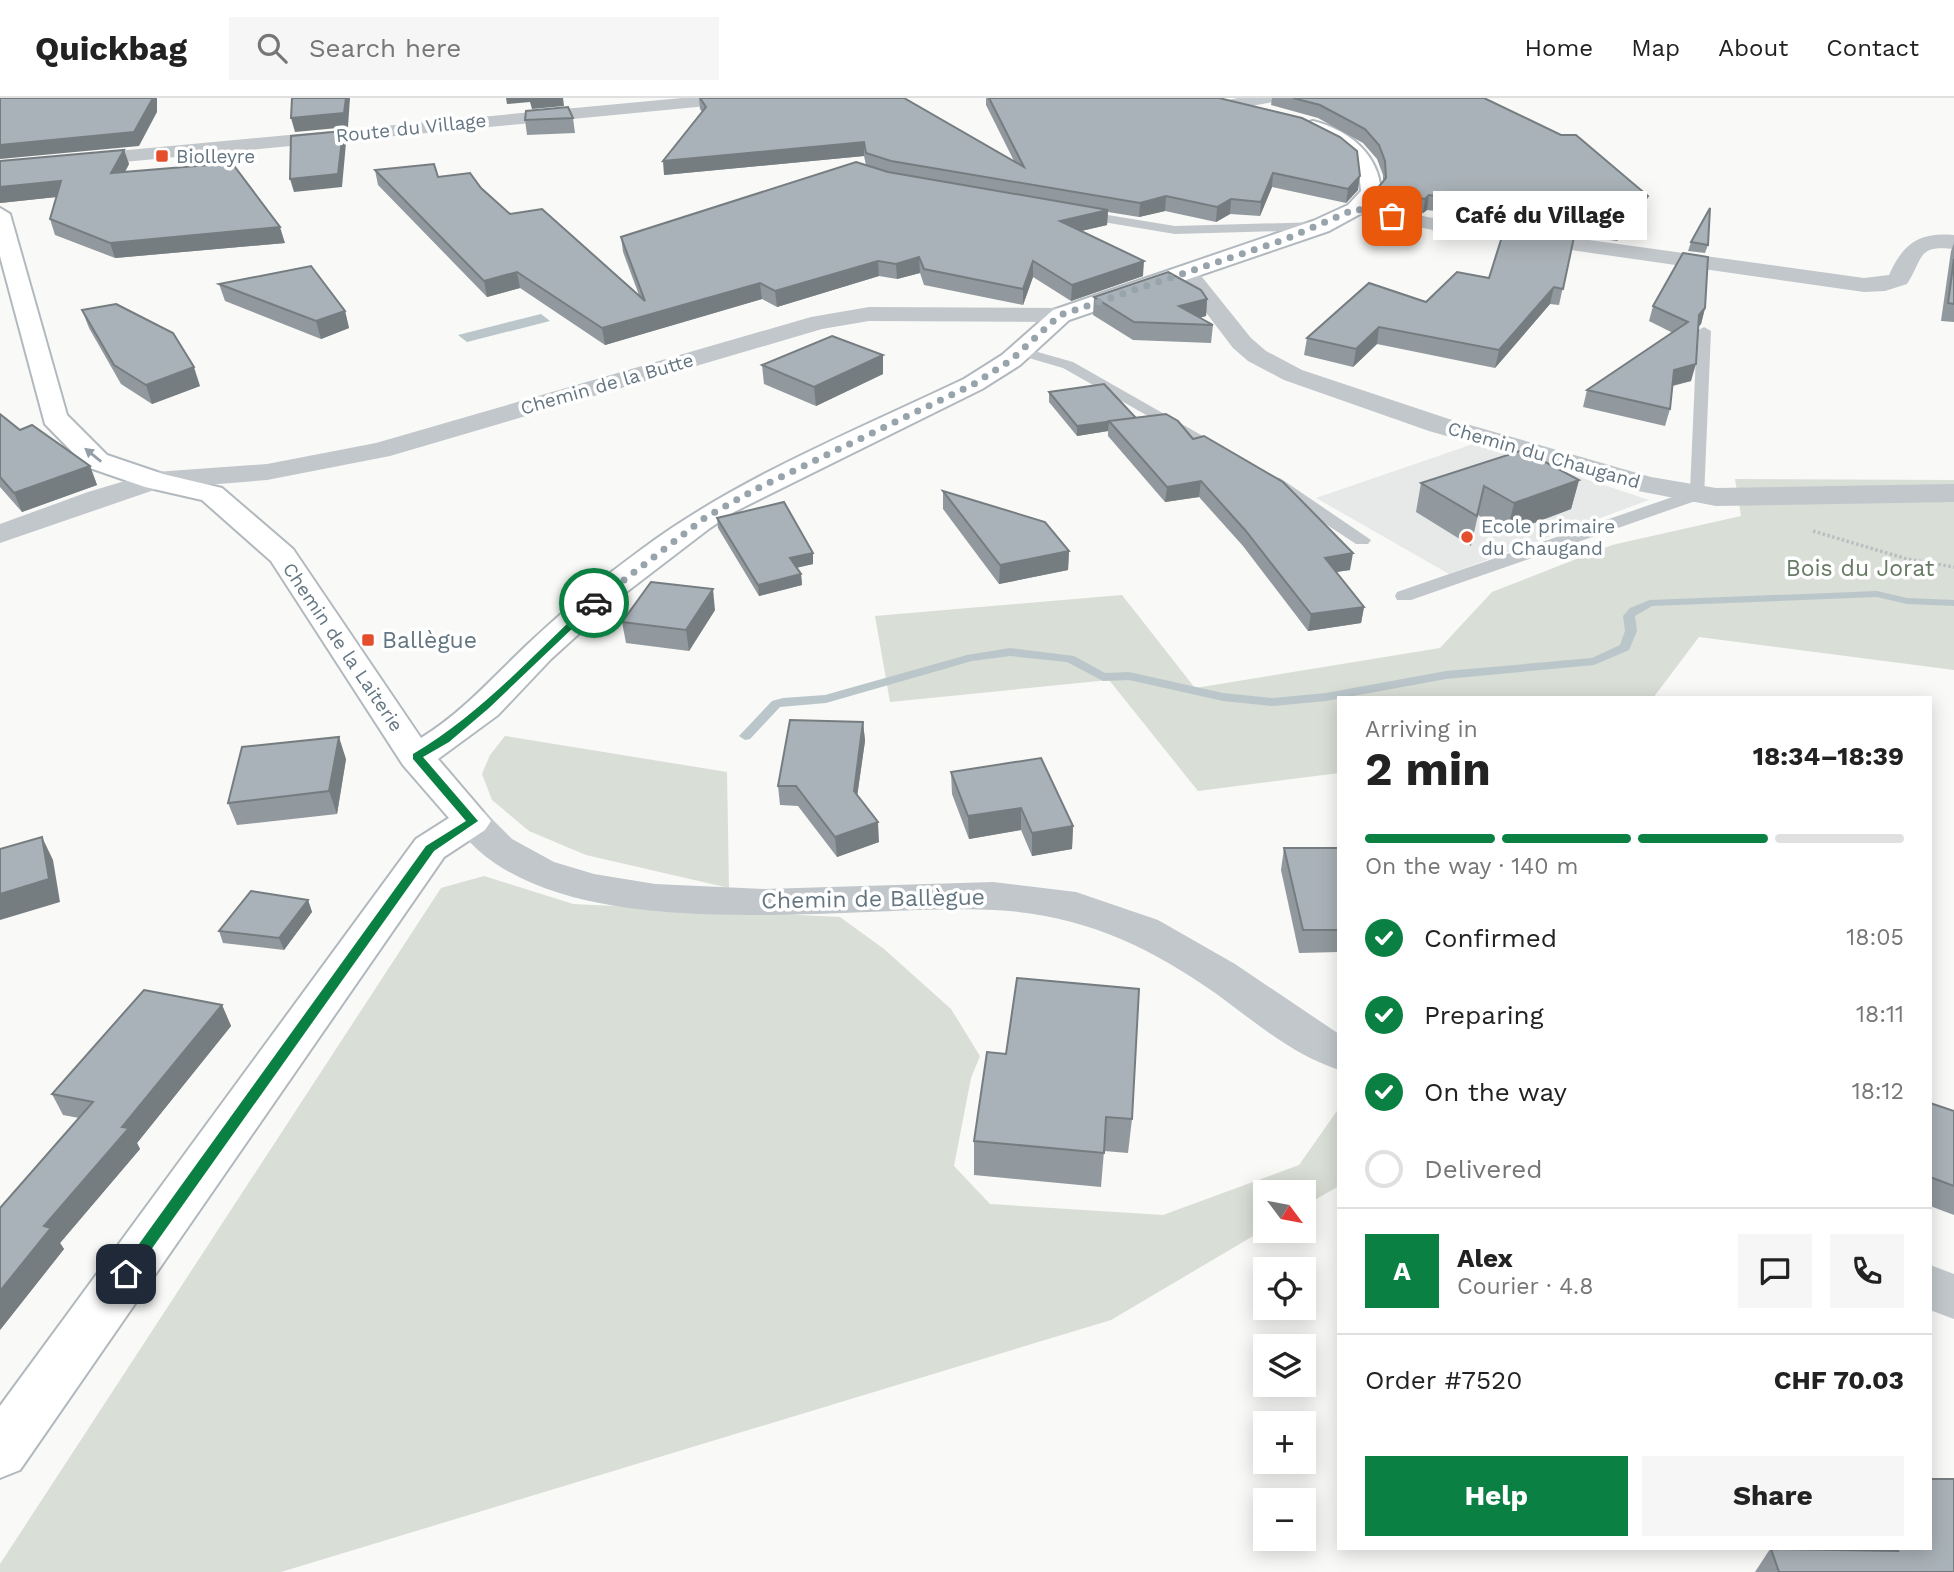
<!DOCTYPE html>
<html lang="en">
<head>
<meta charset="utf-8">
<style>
  :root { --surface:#fff; --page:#f6f6f6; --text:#222; --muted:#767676; --line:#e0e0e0; --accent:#0b8043 }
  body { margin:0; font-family:"Work Sans",sans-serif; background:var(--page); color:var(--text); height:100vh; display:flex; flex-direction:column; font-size:26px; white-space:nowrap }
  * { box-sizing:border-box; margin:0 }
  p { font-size:23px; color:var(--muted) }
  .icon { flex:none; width:38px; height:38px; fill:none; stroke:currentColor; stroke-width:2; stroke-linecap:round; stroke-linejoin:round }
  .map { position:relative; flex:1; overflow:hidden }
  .side { position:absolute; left:1337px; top:598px; width:595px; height:854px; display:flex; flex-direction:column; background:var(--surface); border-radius:0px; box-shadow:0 4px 18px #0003 }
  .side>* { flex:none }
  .needle { width:46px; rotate:122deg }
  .buttons { position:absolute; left:1253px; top:1082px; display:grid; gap:14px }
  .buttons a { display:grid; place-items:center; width:63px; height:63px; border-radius:0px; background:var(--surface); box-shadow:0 4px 18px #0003; font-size:35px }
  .pin { position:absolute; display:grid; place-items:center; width:60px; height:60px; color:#fff; margin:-30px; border-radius:14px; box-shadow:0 4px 10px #0006 }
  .courier { position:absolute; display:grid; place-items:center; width:70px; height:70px; margin:-35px; border:5px solid #0b8043; border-radius:50%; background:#fff; color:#222; box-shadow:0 2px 9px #0007 }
  .bubble { position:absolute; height:49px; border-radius:0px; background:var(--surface); box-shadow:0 4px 18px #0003; font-size:23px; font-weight:700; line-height:49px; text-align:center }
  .head em { font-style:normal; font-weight:700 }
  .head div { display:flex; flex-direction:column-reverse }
  .head { display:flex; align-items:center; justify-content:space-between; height:119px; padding:0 28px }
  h1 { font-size:46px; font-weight:700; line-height:52px }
  .bar { display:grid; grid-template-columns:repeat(4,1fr); gap:10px 7px; align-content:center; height:84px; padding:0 28px }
  .bar i { height:9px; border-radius:5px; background:var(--line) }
  .bar .current { background:var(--accent) }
  .bar p { grid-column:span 4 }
  .line { display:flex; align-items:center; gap:18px; padding:0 28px; border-top:2px solid var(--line) }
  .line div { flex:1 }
  .round { display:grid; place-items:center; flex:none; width:74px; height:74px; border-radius:0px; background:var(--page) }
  ol { padding:0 28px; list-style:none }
  li { display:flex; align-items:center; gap:21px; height:77px }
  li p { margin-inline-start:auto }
  li .icon { padding:7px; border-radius:50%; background:var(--accent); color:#fff; stroke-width:4 }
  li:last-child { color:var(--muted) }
  li i { width:38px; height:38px; border:4px solid var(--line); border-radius:50% }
  .button { display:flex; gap:14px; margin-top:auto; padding:14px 28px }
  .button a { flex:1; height:80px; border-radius:0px; background:var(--accent); color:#fff; font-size:28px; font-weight:700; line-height:80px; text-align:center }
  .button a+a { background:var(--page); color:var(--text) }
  header { display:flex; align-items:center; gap:42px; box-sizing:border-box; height:98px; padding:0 35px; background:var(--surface); border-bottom:2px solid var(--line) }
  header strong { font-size:33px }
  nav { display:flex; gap:38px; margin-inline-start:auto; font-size:24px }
  .search { width:490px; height:63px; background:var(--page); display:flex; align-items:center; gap:18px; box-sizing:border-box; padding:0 24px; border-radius:0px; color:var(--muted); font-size:26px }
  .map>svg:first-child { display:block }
  .built { fill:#e7e8e8 }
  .green { fill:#d9ded6 }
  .water { fill:#bac6ca }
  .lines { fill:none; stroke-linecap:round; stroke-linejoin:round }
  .stream { fill:#bac6ca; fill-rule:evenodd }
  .secondary-casing { stroke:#b2b9be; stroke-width:4 }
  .path { stroke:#babec1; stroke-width:3.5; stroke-dasharray:2.5 2.5; stroke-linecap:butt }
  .lane { fill:#c2c7cb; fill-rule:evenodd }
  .street { fill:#c2c7cb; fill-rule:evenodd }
  .secondary { fill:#fff; fill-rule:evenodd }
  .wall { fill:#91999e }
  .shaded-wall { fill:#767d81 }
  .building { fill:#a9b2b8; stroke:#767d81; stroke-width:2 }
  .oneway { fill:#929fa8 }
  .route { fill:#0b8043 }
  .done { stroke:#98a4ab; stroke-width:7; stroke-dasharray:0 12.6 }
  .poi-dot { fill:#e44e2c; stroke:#fff; stroke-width:2.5 }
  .labels { text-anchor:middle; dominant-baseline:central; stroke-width:7; stroke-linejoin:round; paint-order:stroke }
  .far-street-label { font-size:19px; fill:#647682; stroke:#fff }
  .far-poi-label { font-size:19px; fill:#647682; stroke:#fff; text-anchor:start }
  .park-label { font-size:23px; fill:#687a63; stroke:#fff }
  .poi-label { font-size:23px; fill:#647682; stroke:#fff; text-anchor:start }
  .street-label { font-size:23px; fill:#647682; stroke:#fff }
</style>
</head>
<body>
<header>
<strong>Quickbag</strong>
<div class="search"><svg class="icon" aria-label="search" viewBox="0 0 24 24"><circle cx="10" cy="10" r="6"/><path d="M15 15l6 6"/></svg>Search here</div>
<nav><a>Home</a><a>Map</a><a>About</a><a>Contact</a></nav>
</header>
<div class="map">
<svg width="1954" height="1474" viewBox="0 0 1954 1474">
  <rect width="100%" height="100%" fill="#f9f9f7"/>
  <polygon class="built" points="1476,345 1649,402 1449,476 1316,400"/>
  <g class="green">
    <polygon points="1735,381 1954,382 1954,572 1699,539 1653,600 1339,600 1339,675 1198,693 1109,582 890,604 875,518 1122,497 1195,590 1440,550 1492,494 1612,447 1741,418"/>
    <polygon points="505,638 727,674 729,790 586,757 529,733 492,702 482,676 490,657"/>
    <polygon points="484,778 573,806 840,819 884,851 951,911 980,958 971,980 954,1068 990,1106 1163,1117 1299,1067 1339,1010 1339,1088 1304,1108 1304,1094 1265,1094 1265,1131 1111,1222 281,1474 0,1474 0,1466 441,790"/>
  </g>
  <polygon class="water" points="541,216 550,223 467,244 458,237"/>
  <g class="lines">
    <polygon class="stream" points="1877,493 1907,500 1954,502 1954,508 1907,506 1877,499 1652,508 1635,518 1637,533 1629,552 1594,567 1446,581 1326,603 1273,608 1223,603 1129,582 1103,583 1067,564 1010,558 972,563 826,605 780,609 750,641 745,642 739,638 772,603 783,600 825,597 967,557 1010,550 1074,558 1105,575 1129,574 1223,595 1273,600 1326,595 1446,573 1592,560 1620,547 1625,533 1623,518 1630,510 1650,502"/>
    <g class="secondary-casing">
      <path id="secondary" d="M1313,23C1349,32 1379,56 1381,94L1362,115L1329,133L1069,222L1020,267L982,291L734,414L710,430L616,502L551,561L498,617L438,661L491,723L485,732L444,759L20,1372L0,1380V1308L416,741L449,720L403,667L271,463L202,402L145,389L87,369L45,326L0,158V110L10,116L67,317L107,357L163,376L222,390L293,451L421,640C463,614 493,579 528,546C564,512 602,480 642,451C739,379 855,333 964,281L1002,257L1053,212L1313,123L1348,107L1361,93C1360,58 1336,46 1306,33L1304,29L1306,25Z"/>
    </g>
    <polyline class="path" points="1813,433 1907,461 1954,469"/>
    <g class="lane">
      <polygon points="1077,112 1175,128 1321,124 1327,128 1321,132 1175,136 1073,119 1073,113"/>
      <polygon points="1704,229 1711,233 1704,400 1411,502 1397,502 1395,498 1397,494 1690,393 1697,233"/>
      <polygon points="1020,249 1073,264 1231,354 1229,357 1217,357 1063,270 1015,256 1013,253"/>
      <polygon points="1274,379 1280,380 1371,442 1368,446 1356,446 1268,388 1266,384"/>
    </g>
    <g class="street">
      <polygon points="682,0 747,0 738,5 0,76 0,64"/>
      <polygon points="1238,0 1276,0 1273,4 1229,12 1220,7 1223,3"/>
      <path d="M1355,105L1438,121L1864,180L1889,177C1903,145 1920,134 1954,137V151C1916,147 1924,160 1907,186L1885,193L1864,194L1438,133L1348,115L1345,111Z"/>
      <polygon points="1186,167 1194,169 1251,240 1266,253 1302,272 1449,321 1651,379 1716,390 1954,386 1954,404 1716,408 1638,393 1429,333 1284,282 1248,263 1233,250 1175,174"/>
      <polygon points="869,209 1061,210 1069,212 1073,217 1069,222 1061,224 869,223 822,231 390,358 267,382 157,391 0,445 0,426 88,394 155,374 267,366 376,345 811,219"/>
      <path d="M472,711L485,714L512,741L554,764L594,776L655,786L765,791L993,784L1076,794L1158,822L1235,866L1339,936V972C1293,957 1256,925 1218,897C1148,847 1080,816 994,812C853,804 543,861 453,723L459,714Z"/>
      <polygon points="1930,1167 1954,1176 1954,1221 1930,1212"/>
    </g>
    <use href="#secondary" class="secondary"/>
  </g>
  <g class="wall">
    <polygon points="699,0 904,0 1014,63 986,7 986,0 1219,0 1358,92 1346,105 1272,89 1260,118 1230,116 1216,124 1165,113 1139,119 1108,114 1107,127 1081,133 1143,178 1071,203 1033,179 1023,207 924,187 920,175 897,181 879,178 777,209 762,201 605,247 520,190 487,199 378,87 375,72 438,79 481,90 510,116 639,197 623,154 621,139 866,67 864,58 664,77 702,14 700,11"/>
    <polygon points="1272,0 1484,0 1644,113 1617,143 1507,128 1508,124 1468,117 1427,112 1423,115 1374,106 1376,92 1383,83 1383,77 1377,61 1363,45 1318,20 1271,7"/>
    <polygon points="573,20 575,35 527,37 525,22"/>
    <polygon points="124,52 129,66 125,74 285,145 115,160 55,137 50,121 56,99 0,105 0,63"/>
    <polygon points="1574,139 1559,207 1550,206 1495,270 1377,246 1353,269 1304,257 1307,240 1426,204 1489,180"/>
    <polygon points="1691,144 1708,147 1705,155 1688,153"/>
    <polygon points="1954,145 1954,224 1941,223 1951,153"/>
    <polygon points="219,186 345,213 349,230 321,241 225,203"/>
    <polygon points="1094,199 1207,201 1206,218 1200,220 1213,227 1211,245 1133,242 1093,217"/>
    <polygon points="1653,208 1705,210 1701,226 1698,229 1691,283 1673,288 1670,311 1665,328 1583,309 1587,292 1673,235 1649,223"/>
    <polygon points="82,212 200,288 152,306 121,286 89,230"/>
    <polygon points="883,257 883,276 816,308 764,286 762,267"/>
    <polygon points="1049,294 1136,320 1193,341 1350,472 1336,474 1364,509 1361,525 1308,533 1243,448 1199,399 1165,404 1108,338 1108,333 1077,338 1049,304"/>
    <polygon points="0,316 20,332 90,368 97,387 22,414 0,389"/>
    <polygon points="1579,382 1571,411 1507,435 1478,417 1471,448 1416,414 1421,385"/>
    <polygon points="943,393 1069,453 1068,472 999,486 943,411"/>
    <polygon points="717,420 813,466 796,470 801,476 802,487 759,498 718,430"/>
    <polygon points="715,512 689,553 626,545 622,524"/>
    <polygon points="863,624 865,643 857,698 879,744 837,759 798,708 780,707 778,688"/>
    <polygon points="346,661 337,716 237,727 228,705"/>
    <polygon points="951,674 1073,728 1072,751 1032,758 1021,732 969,741 952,696"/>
    <polygon points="1284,750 1339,750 1339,854 1299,855 1281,772"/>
    <polygon points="308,802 312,814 284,852 223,845 219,833"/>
    <polygon points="222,907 231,928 137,1045 140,1051 60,1145 64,1151 0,1232 79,1020 63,1017 52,996"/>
    <polygon points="987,954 1132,1021 1128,1055 1104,1053 1101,1089 974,1077 974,1043"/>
    <polygon points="1930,1005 1954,1013 1954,1117 1930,1108"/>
    <polygon points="1770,1451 1861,1452 1860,1451 1930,1451 1954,1474 1755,1474"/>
  </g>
  <g class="shaded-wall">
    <polygon points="153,0 157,0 157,14 139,48 0,61 0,47"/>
    <polygon points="346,0 350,0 348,29 295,34 291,20"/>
    <polygon points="506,0 563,0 564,8 532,11 530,4 507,6"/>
    <polygon points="343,33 346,45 342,89 294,94 290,81"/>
    <polygon points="864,44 864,58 664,77 663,63"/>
    <polygon points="124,52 129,66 116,90 111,75"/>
    <polygon points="1273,75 1272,89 1260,118 1261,104"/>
    <polygon points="1360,78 1358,92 1346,105 1348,91"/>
    <polygon points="61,83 66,98 0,105 0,89"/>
    <polygon points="1429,97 1427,112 1423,115 1425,101"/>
    <polygon points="1166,98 1165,113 1139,119 1140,105"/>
    <polygon points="1648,98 1644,113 1617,143 1621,128"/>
    <polygon points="1231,101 1230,116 1216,124 1217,109"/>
    <polygon points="1108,112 1107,127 1060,138 1060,123"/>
    <polygon points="280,129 285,145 115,160 110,145"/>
    <polygon points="919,159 920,175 897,181 896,166"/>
    <polygon points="878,163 879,178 777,209 775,193"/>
    <polygon points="1033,163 1033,179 1023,207 1023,191"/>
    <polygon points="1144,163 1143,178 1071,203 1072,187"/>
    <polygon points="517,174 520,190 487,199 484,183"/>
    <polygon points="760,185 762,201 605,247 602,230"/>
    <polygon points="1554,189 1550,206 1495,270 1499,252"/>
    <polygon points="1207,201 1206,218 1177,225 1179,208"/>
    <polygon points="1705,210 1701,226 1694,233 1699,217"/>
    <polygon points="345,213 349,230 321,241 316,223"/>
    <polygon points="1379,229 1377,246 1353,269 1356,251"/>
    <polygon points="883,257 883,276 816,308 814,289"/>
    <polygon points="1696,266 1691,283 1670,288 1674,272"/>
    <polygon points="194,269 200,288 152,306 146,287"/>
    <polygon points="1109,324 1108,333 1077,338 1077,328"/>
    <polygon points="90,368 97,387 22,414 14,395"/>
    <polygon points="1579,382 1571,411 1507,435 1514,405"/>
    <polygon points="1201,383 1199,399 1165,404 1167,389"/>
    <polygon points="1069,453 1068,472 999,486 1000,467"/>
    <polygon points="813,455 813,466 791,471 790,460"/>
    <polygon points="1353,455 1350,472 1322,476 1325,460"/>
    <polygon points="801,476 802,487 759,498 758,487"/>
    <polygon points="713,491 715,512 689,553 686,532"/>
    <polygon points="1364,509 1361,525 1308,533 1311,516"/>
    <polygon points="863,624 865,643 855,713 854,693"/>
    <polygon points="339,639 346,661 337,716 329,693"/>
    <polygon points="1021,710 1021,732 969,741 968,718"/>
    <polygon points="878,724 879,744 837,759 835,739"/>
    <polygon points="1073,728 1072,751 1032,758 1032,735"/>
    <polygon points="42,739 53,762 60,804 0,822 0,796"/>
    <polygon points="308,802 312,814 284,852 279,840"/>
    <polygon points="222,907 231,928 137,1045 140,1051 60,1145 64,1151 0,1232 0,1193 44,1128 122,1029"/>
  </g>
  <g class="building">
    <polygon points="0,0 153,0 134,34 0,47"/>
    <polygon points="292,0 346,0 344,15 291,20"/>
    <polygon points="700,0 904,0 1024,69 989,0 1219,0 1302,20 1340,39 1357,53 1360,78 1348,91 1273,75 1261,104 1231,101 1217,109 1166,98 1140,105 891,63 866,55 864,44 663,63 706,9"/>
    <polygon points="1293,0 1484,0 1561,37 1576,37 1648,98 1621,128 1510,113 1511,110 1470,102 1429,97 1425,101 1376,92 1386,80 1385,63 1379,47 1365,31 1320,7"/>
    <polygon points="568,9 573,20 525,22 526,13"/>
    <polygon points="343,33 338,76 290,81 291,38"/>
    <polygon points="124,52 111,75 232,65 280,129 110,145 50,121 61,83 0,89 0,63"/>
    <polygon points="856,64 888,74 1108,112 1060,123 1144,163 1072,187 1033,163 1023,191 924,171 919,159 896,166 878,163 775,193 760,185 602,230 517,174 484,183 375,72 434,66 438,79 470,75 481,90 510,116 542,111 645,203 621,139"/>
    <polygon points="1710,110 1708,147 1691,144"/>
    <polygon points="1505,129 1574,139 1563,191 1554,189 1499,252 1379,229 1356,251 1307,240 1369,185 1426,204 1457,174 1489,180"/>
    <polygon points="1683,155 1708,159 1705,210 1699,217 1696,266 1674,272 1670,311 1587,292 1688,224 1653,208"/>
    <polygon points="1954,161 1954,206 1948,205"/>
    <polygon points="311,168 345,213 316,223 219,186"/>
    <polygon points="1168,174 1201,192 1207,201 1179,208 1213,227 1134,224 1094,199"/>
    <polygon points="116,206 173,235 194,269 146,287 114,267 82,212"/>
    <polygon points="832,238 883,257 814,289 762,267"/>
    <polygon points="1104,286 1136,320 1077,328 1049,294"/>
    <polygon points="0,316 20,332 32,327 90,368 14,395 0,379"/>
    <polygon points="1166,316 1178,323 1193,341 1204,338 1283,384 1353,455 1325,460 1364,509 1311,516 1245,432 1201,383 1167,389 1109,323"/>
    <polygon points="1523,352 1579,382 1514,405 1484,388 1477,418 1421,385"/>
    <polygon points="943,393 1045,424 1069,453 1000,467"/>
    <polygon points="784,404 813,455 790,460 801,476 758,487 717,420"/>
    <polygon points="651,484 713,491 686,532 622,524"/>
    <polygon points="790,622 863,624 854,693 878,724 835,739 796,688 778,688"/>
    <polygon points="339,639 329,693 228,705 242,649"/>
    <polygon points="1041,660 1073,728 1032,735 1021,710 968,718 951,674"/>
    <polygon points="42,739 49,781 0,796 0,751"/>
    <polygon points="1284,750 1339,750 1339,832 1303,832"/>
    <polygon points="251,793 308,802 279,840 219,833"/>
    <polygon points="1017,880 1139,891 1132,1021 1106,1019 1104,1055 974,1043 987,954 1006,956"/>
    <polygon points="144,892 222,907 122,1029 129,1030 44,1128 51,1130 0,1193 0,1110 93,1004 52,996"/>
    <polygon points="1930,1005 1954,1013 1954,1088 1930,1079"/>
    <polygon points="1930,1381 1954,1381 1954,1474 1779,1474 1771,1451 1898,1453 1897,1451 1930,1451"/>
  </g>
  <defs><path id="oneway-solid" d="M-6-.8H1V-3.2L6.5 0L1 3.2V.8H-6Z" transform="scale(1.75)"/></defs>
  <use class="oneway" href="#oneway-solid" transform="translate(93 357) rotate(-141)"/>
  <path class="route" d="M591,503L599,505L489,610L449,644L423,659L478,723L434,753L131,1180H121V1171L426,748L466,723L413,661V656C480,617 534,556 591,503Z"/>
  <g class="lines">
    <polyline class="done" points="594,505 706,419 758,390 974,286 1011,262 1060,217 1286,141 1355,111 1392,118"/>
  </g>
  <g class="poi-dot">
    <rect x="155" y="51" width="14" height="14" rx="3.5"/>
    <circle cx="1467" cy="439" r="7"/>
    <rect x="361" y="535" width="14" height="14" rx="3.5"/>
  </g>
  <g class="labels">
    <g class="far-street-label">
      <text transform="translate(411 30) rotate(-6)">Route du Village</text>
      <text transform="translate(607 286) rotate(-16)">Chemin de la Butte</text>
      <text transform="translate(1544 357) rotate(16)">Chemin du Chaugand</text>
      <text transform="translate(343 549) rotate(56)">Chemin de la Laiterie</text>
    </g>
    <g class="far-poi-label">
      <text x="176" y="58">Biolleyre</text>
      <text x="1481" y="428">Ecole primaire<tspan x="1481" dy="22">du Chaugand</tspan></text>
    </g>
    <g class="park-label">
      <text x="1860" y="470">Bois du Jorat</text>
    </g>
    <g class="poi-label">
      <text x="382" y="542">Ballègue</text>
    </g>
    <g class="street-label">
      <text transform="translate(873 801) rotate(-1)">Chemin de Ballègue</text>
    </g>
  </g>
</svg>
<div class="buttons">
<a><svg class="needle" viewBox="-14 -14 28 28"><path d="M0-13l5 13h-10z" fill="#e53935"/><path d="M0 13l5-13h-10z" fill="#767676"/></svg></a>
<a><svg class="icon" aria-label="locate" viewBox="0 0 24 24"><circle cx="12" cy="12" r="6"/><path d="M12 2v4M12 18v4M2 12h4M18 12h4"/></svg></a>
<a><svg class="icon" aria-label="layers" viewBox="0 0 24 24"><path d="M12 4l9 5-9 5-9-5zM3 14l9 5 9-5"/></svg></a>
<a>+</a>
<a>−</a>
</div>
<div class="pin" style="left:1392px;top:118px;background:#ea580c"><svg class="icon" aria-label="bag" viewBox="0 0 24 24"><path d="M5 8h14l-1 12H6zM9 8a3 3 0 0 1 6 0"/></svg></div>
<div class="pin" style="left:126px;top:1176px;background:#1f2937"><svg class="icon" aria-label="home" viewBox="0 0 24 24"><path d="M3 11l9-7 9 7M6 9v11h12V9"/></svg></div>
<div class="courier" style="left:594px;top:505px"><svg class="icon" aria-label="car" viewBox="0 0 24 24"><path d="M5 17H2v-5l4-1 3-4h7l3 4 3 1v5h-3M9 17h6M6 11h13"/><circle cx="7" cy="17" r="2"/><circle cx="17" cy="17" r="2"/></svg></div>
<div class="bubble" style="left:1433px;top:93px;width:214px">Café du Village</div>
<section class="side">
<div class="head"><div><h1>2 min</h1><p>Arriving in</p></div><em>18:34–18:39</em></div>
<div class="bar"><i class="current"></i><i class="current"></i><i class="current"></i><i></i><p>On the way · 140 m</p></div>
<ol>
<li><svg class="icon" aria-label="check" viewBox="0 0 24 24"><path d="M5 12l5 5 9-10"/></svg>Confirmed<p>18:05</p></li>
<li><svg class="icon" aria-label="check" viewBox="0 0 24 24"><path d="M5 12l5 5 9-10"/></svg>Preparing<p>18:11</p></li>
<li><svg class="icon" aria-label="check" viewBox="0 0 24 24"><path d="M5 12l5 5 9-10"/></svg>On the way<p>18:12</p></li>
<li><i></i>Delivered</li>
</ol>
<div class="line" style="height:126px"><b class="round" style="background:var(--accent);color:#fff">A</b><div><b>Alex</b><p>Courier · 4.8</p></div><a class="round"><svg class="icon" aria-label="chat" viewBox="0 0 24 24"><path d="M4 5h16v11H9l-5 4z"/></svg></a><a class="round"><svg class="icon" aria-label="phone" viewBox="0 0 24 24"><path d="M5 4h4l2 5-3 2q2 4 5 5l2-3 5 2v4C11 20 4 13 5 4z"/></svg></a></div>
<div class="line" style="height:91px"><div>Order #7520</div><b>CHF 70.03</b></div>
<div class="button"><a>Help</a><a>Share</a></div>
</section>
</div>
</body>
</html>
